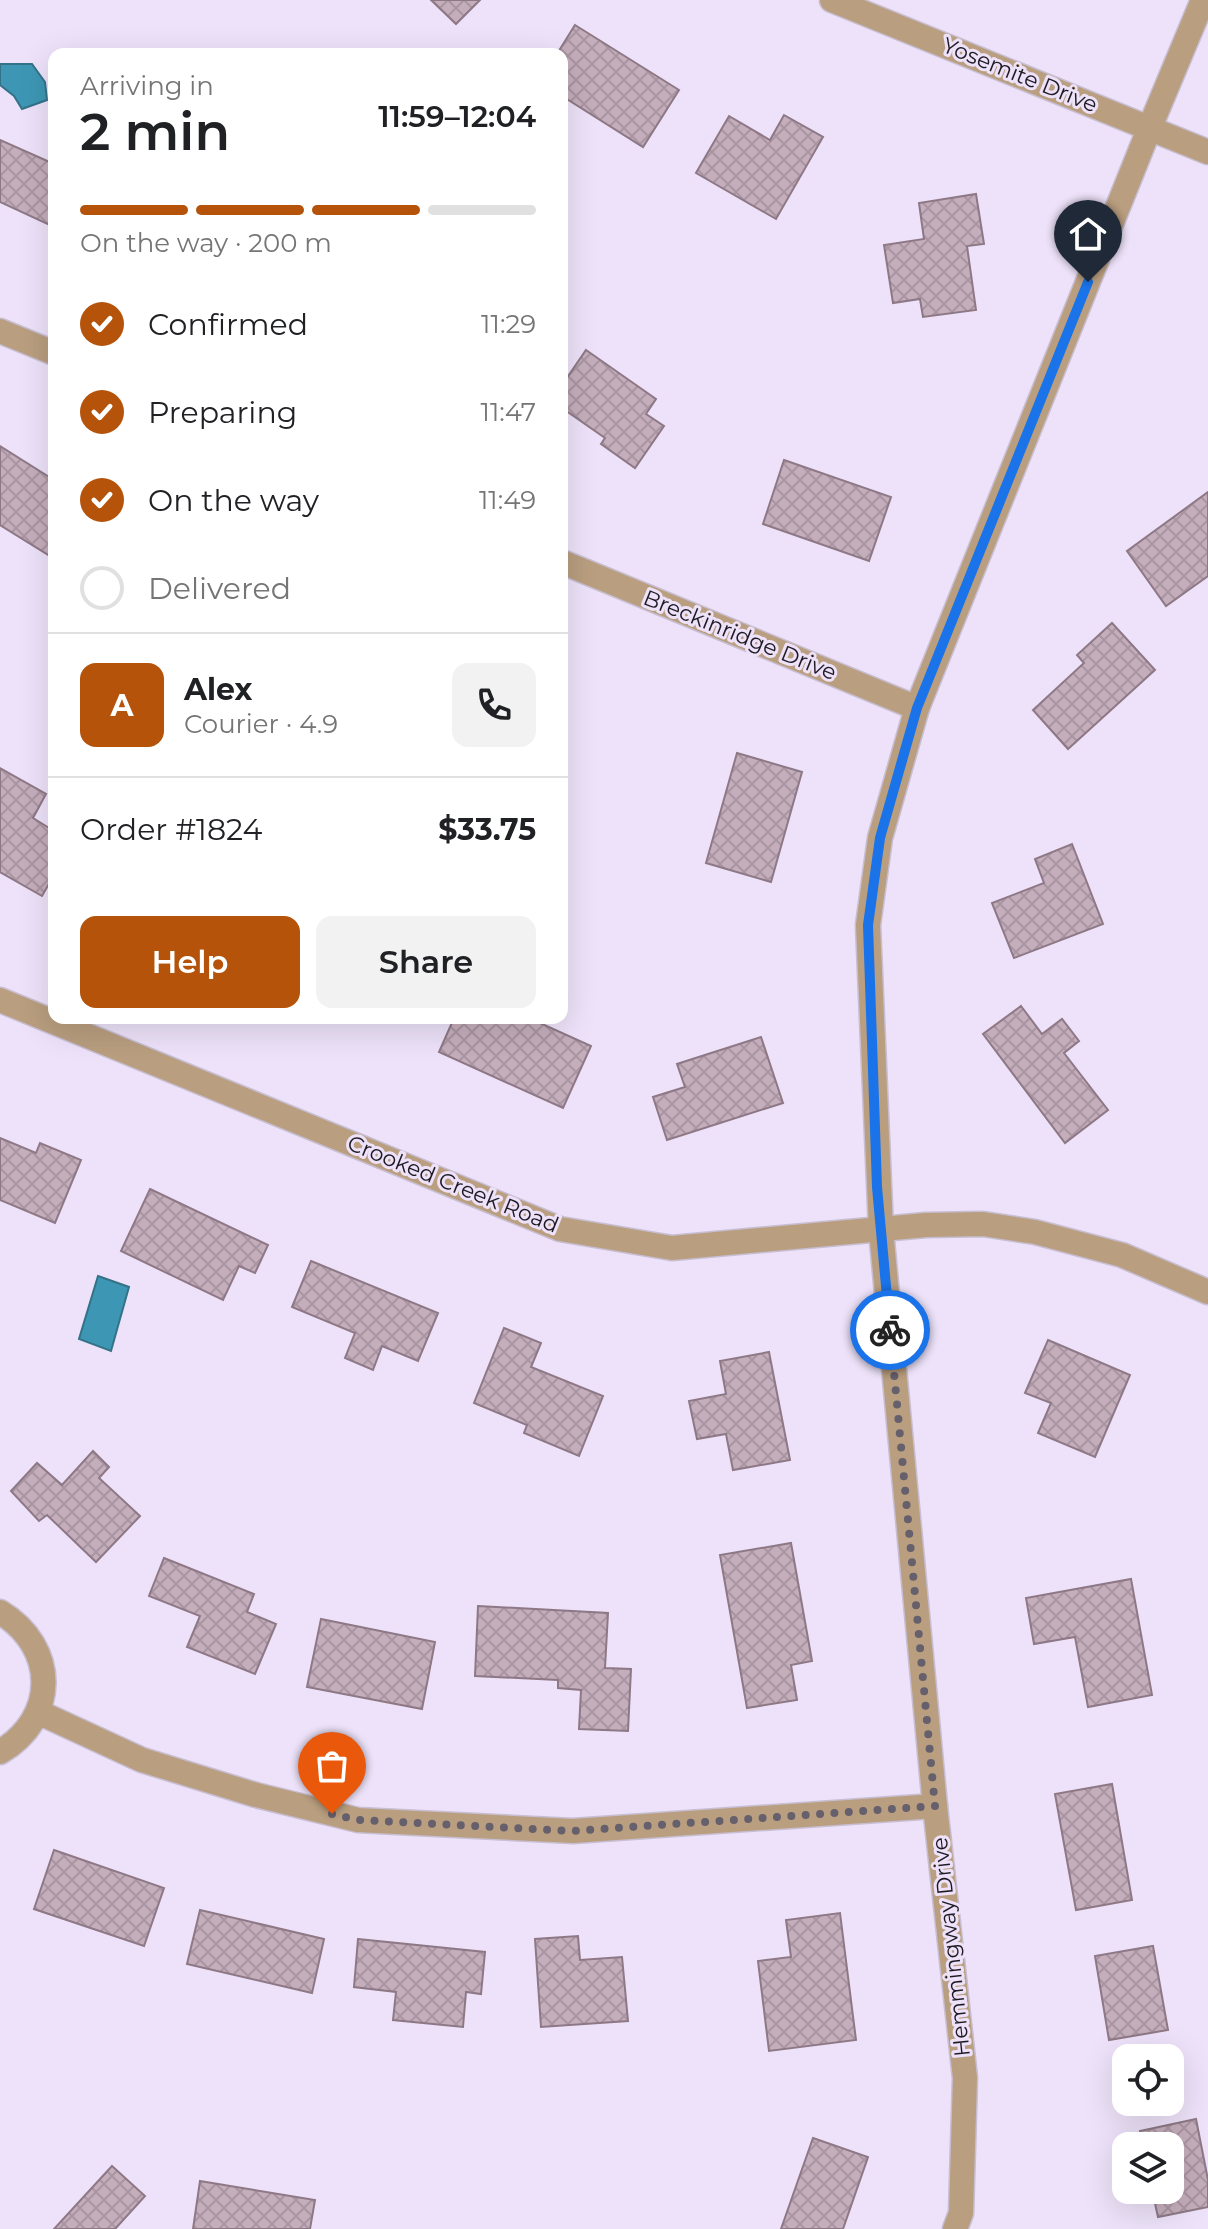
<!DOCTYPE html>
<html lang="en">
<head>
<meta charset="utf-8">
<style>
  :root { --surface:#fff; --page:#f2f2f2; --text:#202124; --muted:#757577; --line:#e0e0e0; --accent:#b45309 }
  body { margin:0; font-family:Montserrat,sans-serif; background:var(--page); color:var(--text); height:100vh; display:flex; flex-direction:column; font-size:30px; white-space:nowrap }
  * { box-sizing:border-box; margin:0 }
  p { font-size:26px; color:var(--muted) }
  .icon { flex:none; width:44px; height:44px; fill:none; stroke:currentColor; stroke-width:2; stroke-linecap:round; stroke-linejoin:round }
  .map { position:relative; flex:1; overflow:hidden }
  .side { position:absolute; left:48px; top:48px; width:520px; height:976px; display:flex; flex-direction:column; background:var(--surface); border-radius:16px; box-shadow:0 8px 32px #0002 }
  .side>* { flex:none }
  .buttons { position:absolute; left:1112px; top:2044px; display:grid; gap:16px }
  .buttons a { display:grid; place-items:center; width:72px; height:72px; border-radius:16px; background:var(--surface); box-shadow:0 8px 32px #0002; font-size:40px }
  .pin { position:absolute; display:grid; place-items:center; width:68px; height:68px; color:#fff; margin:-82px -34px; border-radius:50% 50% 50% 0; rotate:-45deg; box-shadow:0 0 8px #0007 }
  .pin .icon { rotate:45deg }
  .courier { position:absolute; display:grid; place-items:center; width:80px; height:80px; margin:-40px; border:6px solid #1a73e8; border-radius:50%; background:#fff; color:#222; box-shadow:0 2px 10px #0007 }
  .summary em { font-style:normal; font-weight:600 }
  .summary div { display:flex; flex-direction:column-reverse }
  .summary { display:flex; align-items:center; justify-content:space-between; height:136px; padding:0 32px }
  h1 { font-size:52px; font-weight:600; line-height:60px }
  .bar { display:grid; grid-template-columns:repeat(4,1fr); gap:12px 8px; align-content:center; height:96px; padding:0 32px }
  .bar i { height:10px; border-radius:6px; background:var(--line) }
  .bar .current { background:var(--accent) }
  .bar p { grid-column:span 4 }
  .line { display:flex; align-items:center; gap:20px; padding:0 32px; border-top:2px solid var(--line) }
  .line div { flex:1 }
  .round { display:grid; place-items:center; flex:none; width:84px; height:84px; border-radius:16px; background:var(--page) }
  ol { padding:0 32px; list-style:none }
  li { display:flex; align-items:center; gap:24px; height:88px }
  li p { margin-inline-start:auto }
  li .icon { padding:8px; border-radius:50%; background:var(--accent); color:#fff; stroke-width:4 }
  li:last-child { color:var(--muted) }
  li i { width:44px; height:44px; border:4px solid var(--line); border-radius:50% }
  .cta { display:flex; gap:16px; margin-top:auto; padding:16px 32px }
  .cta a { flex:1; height:92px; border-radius:16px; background:var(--accent); color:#fff; font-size:32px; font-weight:600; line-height:92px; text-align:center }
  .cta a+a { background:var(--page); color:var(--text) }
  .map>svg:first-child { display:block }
  .water { fill:#3d97b4; stroke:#347288; stroke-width:2 }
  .building { fill:url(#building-cross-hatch); stroke:#8e7886; stroke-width:2 }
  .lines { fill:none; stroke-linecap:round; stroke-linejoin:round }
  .street-casing { stroke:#c8bed2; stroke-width:27 }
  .street { stroke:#b99e7f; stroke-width:24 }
  .done { stroke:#66606d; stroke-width:8; stroke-dasharray:0 14.4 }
  .route { stroke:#1a73e8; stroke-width:10 }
  .labels { text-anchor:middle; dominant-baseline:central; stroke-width:6; stroke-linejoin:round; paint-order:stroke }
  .street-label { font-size:22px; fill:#1e1a22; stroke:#ede2f9 }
</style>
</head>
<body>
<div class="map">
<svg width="1208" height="2229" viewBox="0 0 1208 2229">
  <defs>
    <pattern id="building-cross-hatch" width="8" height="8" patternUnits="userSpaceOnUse" patternTransform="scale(2)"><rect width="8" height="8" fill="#c5aebc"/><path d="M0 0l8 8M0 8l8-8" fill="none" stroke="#a995a1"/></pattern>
  </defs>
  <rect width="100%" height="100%" fill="#ede2f9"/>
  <g class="water">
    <polygon points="0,64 32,64 45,82 47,100 22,109 14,96 0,85"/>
    <polygon points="98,1276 129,1287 111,1351 79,1339"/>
  </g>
  <g class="building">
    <polygon points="431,0 480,0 456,24"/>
    <polygon points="575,25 679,90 643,147 562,96 562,54 557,54"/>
    <polygon points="784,115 823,137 776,219 696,173 729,116 770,140"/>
    <polygon points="0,140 54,164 54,227 0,202"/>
    <polygon points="976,194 984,244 967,246 976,310 923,317 920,299 893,303 884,245 924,239 919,203"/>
    <polygon points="586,350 656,399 646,414 664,426 635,468 601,444 605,438 562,408 562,385"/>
    <polygon points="0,446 54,480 54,549 50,556 0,525"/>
    <polygon points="784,460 891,497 869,561 763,524"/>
    <polygon points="1208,492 1208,576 1166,606 1127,551"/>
    <polygon points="1112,623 1155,670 1068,749 1033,710 1084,663 1077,655"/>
    <polygon points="737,753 802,772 771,882 706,863"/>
    <polygon points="0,768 46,794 33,818 54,831 54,875 42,896 0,872"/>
    <polygon points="1072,844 1103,924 1014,958 992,903 1044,883 1035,859"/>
    <polygon points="1021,1006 1042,1034 1062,1019 1079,1041 1064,1053 1108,1110 1065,1143 983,1034"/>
    <polygon points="454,1018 529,1018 591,1046 563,1108 439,1052"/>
    <polygon points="761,1037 783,1103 667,1140 653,1097 685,1087 677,1064"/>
    <polygon points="0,1138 36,1153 40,1143 81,1160 55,1223 0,1200"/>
    <polygon points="150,1189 268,1245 255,1273 239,1266 223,1300 121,1251"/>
    <polygon points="311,1261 438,1313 418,1361 382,1346 373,1370 345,1358 355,1333 292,1307"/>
    <polygon points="504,1328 541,1343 531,1367 603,1396 579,1456 524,1433 527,1425 474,1403"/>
    <polygon points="1048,1340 1130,1375 1095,1457 1038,1433 1051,1403 1025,1393"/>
    <polygon points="769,1352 790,1460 733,1470 726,1434 697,1439 689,1401 726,1394 720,1361"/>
    <polygon points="93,1451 109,1467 99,1478 140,1516 96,1562 47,1515 39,1521 11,1491 37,1463 62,1485"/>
    <polygon points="791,1543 812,1661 791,1665 797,1700 747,1708 720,1555"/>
    <polygon points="164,1558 254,1594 247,1612 276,1624 255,1674 187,1647 200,1616 149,1596"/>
    <polygon points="1131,1579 1152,1695 1088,1707 1075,1637 1034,1644 1026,1598"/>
    <polygon points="478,1606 608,1613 605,1668 631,1669 628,1731 579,1729 581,1690 558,1688 558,1680 475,1676"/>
    <polygon points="321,1619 435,1642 422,1709 307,1687"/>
    <polygon points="1112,1784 1132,1900 1076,1910 1055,1794"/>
    <polygon points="54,1850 164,1888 144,1946 34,1909"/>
    <polygon points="200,1910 324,1939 312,1993 187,1964"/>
    <polygon points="840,1913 856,2040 769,2051 758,1961 791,1957 786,1920"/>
    <polygon points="578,1936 580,1960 622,1957 628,2021 541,2027 535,1939"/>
    <polygon points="358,1939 485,1952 481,1994 466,1992 463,2027 393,2020 396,1992 354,1987"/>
    <polygon points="1153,1946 1168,2030 1109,2040 1095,1956"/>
    <polygon points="1196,2119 1208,2180 1208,2207 1158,2217 1152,2190 1170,2190 1170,2146 1143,2146 1140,2131"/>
    <polygon points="813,2138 868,2157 843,2229 781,2229"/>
    <polygon points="112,2166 145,2196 115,2229 54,2229"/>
    <polygon points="200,2181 315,2200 310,2229 193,2229"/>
  </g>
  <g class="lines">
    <g class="street-casing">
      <g id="street">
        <polyline points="832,0 1208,152"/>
        <polyline points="0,331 54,353"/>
        <polyline points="562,562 917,708"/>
        <polyline points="0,1000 560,1229 672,1248 926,1225 983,1224 1035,1232 1122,1255 1208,1292"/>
        <path d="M0,1612C58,1647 58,1718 0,1752"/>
        <polyline points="38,1712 142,1760 256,1795 358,1820 573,1831 935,1806"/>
        <polyline points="955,2229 961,2213 965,2078 935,1806 881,1230 868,925 880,838 917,708 1150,127 1203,0"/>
      </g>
    </g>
    <use href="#street" class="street"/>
  </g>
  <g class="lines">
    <polyline class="done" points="332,1814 358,1820 573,1831 935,1806 890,1330"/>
    <polyline class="route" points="890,1330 877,1187 868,925 880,838 917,708 1088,282"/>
  </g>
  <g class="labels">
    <g class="street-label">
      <text transform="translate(1020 75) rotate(22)">Yosemite Drive</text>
      <text transform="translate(740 635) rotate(22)">Breckinridge Drive</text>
      <text transform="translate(453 1184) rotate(22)">Crooked Creek Road</text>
      <text transform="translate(951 1947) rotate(-96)">Hemmingway Drive</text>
    </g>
  </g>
</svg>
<div class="buttons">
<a><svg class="icon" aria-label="locate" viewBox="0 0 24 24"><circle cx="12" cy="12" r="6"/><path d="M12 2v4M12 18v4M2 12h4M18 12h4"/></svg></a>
<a><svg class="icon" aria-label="layers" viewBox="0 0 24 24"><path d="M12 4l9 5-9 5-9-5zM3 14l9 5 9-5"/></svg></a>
</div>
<div class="pin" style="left:332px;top:1814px;background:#ea580c"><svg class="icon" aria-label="bag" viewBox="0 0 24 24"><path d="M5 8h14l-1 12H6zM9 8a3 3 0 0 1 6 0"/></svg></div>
<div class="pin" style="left:1088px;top:282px;background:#1f2937"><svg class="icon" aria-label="home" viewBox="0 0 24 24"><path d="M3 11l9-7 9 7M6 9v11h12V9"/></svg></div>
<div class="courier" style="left:890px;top:1330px"><svg class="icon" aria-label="bike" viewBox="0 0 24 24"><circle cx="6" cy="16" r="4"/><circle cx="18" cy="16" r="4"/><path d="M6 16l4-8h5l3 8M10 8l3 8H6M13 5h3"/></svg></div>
<section class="side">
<div class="summary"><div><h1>2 min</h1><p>Arriving in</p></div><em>11:59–12:04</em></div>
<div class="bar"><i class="current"></i><i class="current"></i><i class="current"></i><i></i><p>On the way · 200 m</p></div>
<ol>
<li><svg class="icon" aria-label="check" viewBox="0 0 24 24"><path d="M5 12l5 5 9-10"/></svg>Confirmed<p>11:29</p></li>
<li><svg class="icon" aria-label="check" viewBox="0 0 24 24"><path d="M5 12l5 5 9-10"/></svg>Preparing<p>11:47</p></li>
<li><svg class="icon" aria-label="check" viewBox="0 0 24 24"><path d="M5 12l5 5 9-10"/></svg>On the way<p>11:49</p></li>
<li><i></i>Delivered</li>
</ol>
<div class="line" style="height:144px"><b class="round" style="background:var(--accent);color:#fff">A</b><div><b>Alex</b><p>Courier · 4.9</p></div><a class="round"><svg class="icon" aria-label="phone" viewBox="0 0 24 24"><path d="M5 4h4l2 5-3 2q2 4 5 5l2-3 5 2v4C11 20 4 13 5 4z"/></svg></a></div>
<div class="line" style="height:104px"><div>Order #1824</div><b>$33.75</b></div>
<div class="cta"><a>Help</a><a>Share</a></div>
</section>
</div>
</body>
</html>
